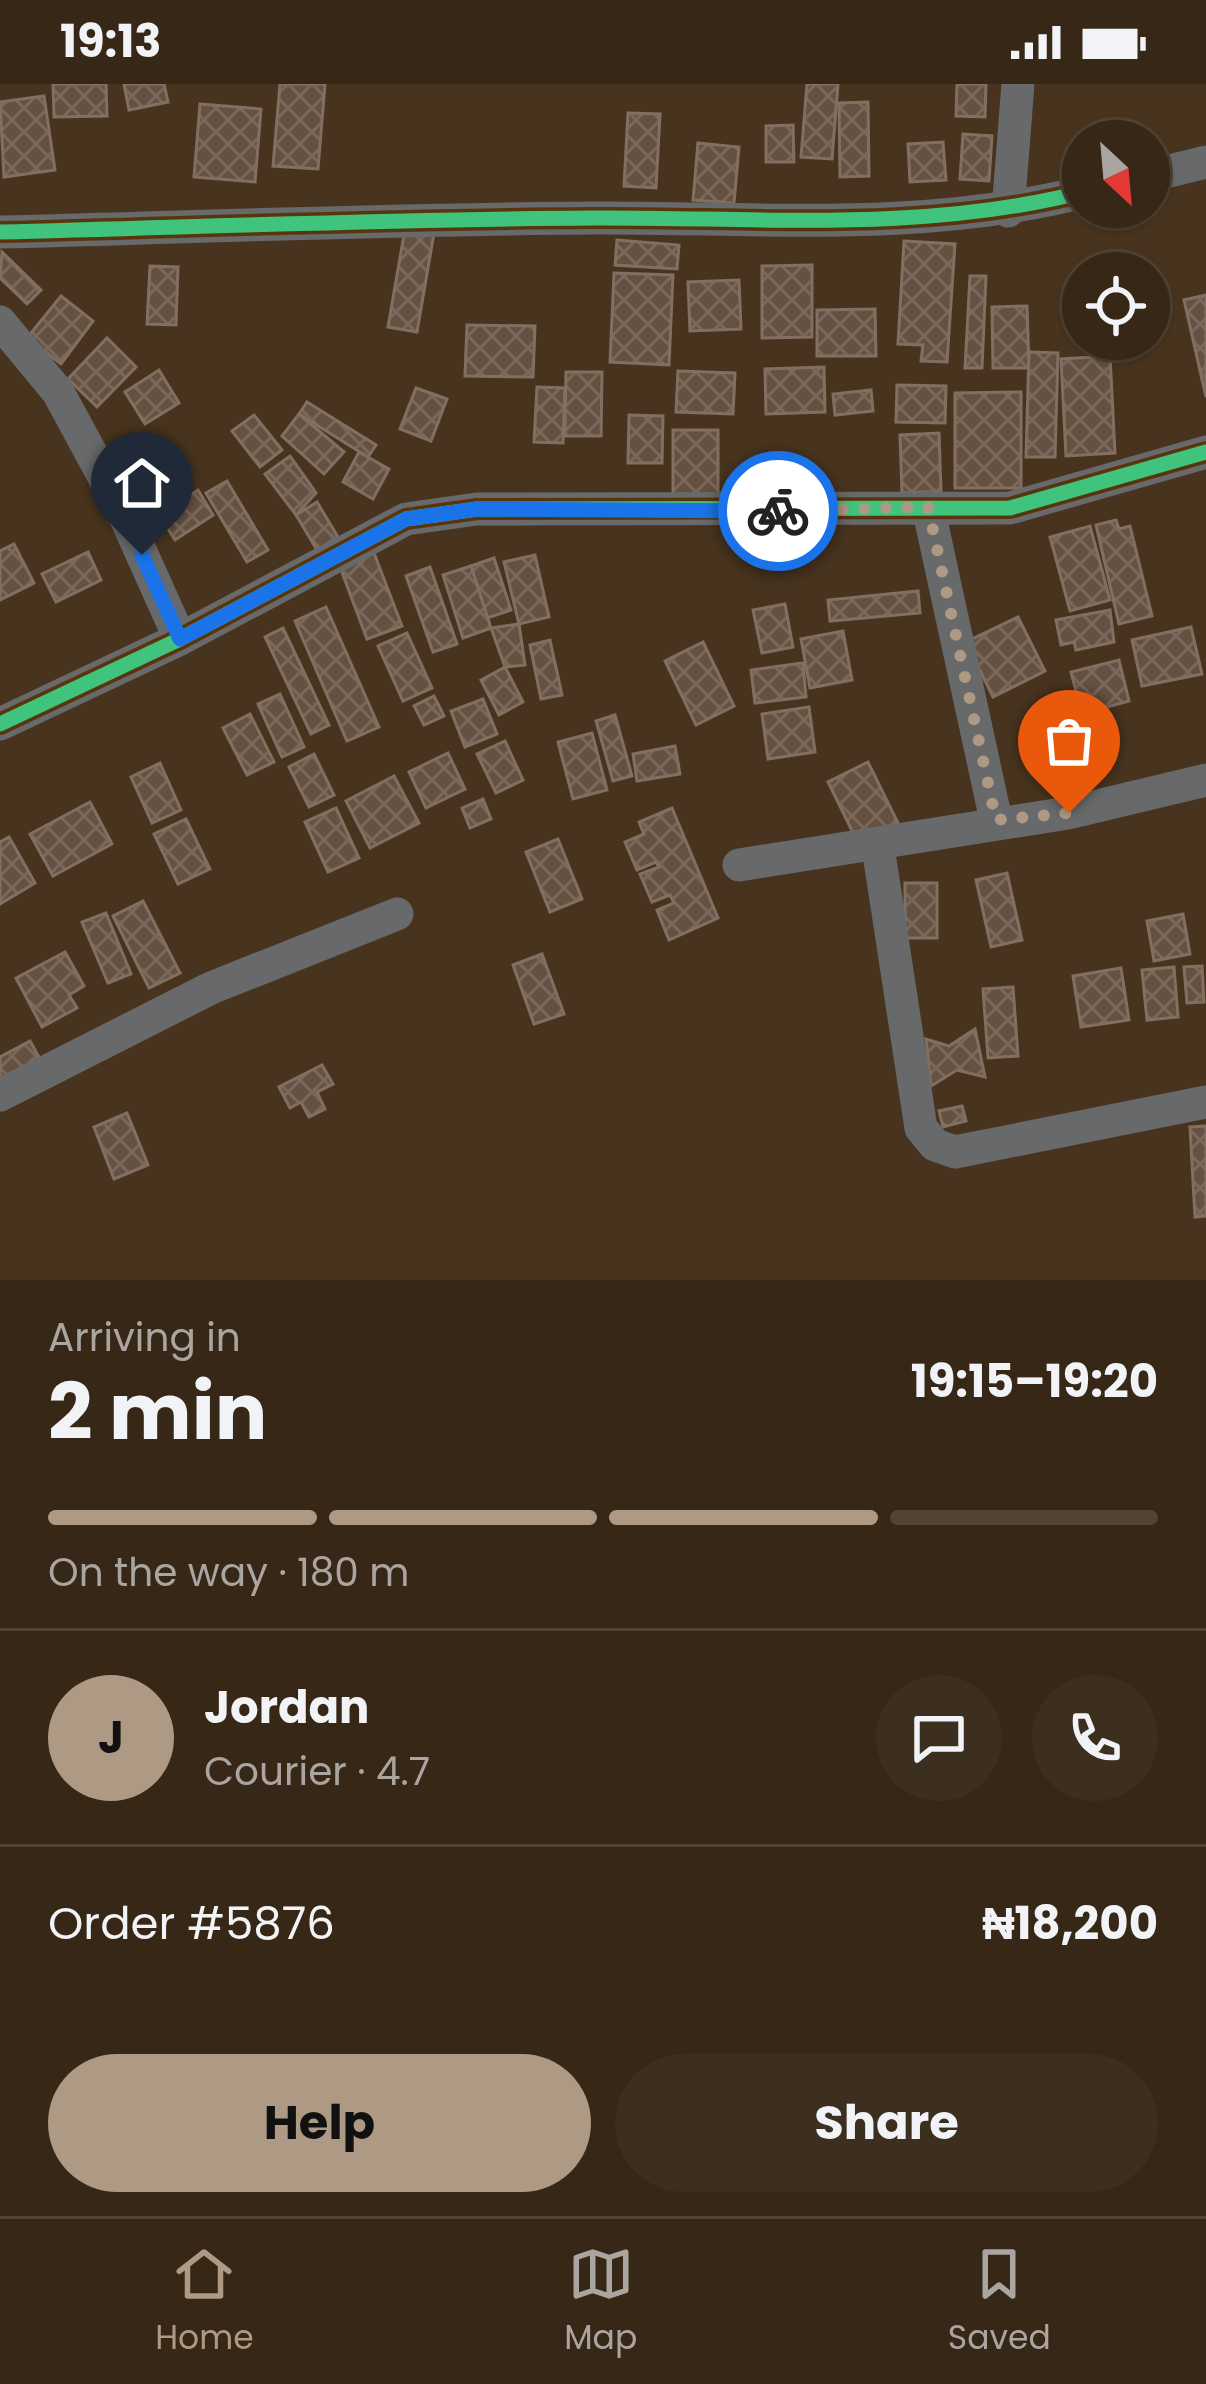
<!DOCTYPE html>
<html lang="en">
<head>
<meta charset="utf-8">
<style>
  :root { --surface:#362716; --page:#3d2f1f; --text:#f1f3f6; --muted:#aaa5a1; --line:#504435; --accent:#ae9984 }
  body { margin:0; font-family:Poppins,sans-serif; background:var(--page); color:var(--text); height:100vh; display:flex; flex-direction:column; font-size:45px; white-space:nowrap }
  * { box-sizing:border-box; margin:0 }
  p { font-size:39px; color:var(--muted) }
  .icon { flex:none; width:66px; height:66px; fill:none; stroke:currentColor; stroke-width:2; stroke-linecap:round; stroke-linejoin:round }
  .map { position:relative; height:1196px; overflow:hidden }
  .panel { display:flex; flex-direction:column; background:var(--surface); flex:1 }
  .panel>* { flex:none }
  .needle { width:78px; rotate:154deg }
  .buttons { position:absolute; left:1062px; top:36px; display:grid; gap:24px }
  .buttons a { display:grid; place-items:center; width:108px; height:108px; border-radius:50%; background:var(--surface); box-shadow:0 3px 9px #0004,0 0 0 3px var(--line); font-size:60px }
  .pin { position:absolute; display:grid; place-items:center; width:102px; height:102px; color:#fff; margin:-123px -51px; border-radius:50% 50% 50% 0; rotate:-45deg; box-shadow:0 0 12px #0007 }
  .pin .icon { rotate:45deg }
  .courier { position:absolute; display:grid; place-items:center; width:120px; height:120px; margin:-60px; border:9px solid #1a73e8; border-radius:50%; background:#fff; color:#222; box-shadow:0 3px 15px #0007 }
  .summary em { font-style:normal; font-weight:700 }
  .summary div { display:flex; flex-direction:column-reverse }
  .summary { display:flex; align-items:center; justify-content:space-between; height:204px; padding:0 48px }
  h1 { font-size:78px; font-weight:700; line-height:90px }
  .bar { display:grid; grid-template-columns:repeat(4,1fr); gap:18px 12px; align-content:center; height:144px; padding:0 48px }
  .bar i { height:15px; border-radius:9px; background:var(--line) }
  .bar .current { background:var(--accent) }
  .bar p { grid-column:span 4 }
  .line { display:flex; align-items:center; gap:30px; padding:0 48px; border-top:3px solid var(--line) }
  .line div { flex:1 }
  .round { display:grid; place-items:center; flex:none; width:126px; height:126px; border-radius:63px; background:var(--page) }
  .primary-button { display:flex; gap:24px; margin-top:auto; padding:24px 48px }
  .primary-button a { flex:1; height:138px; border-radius:72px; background:var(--accent); color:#111; font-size:48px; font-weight:700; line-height:138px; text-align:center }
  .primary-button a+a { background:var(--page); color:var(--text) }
  .status { display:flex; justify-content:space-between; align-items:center; height:84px; padding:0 60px; background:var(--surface); direction:ltr }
  .status svg { height:33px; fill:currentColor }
  .tabs { display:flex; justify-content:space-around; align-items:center; height:168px; border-top:3px solid var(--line); background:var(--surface); font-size:33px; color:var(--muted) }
  .tabs a { display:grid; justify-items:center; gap:6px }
  .tabs .current { color:var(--accent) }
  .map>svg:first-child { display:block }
  .building { fill:url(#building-cross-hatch); stroke:#836f61; stroke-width:3 }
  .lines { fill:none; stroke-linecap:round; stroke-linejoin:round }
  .minor { stroke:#67696a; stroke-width:33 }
  .cycleway-casing { stroke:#59350d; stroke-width:22 }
  .cycleway { stroke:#40c37c; stroke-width:15 }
  .done { stroke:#ae9984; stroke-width:12; stroke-dasharray:0 21.6 }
  .route { stroke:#1a73e8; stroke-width:15 }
</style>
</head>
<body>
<div class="status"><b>19:13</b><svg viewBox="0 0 49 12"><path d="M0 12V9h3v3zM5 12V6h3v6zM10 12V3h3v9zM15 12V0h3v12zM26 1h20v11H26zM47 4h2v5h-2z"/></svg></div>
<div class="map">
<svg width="1206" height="1196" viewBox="0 0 1206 1196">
  <defs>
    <pattern id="building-cross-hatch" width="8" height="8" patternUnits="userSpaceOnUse" patternTransform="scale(3)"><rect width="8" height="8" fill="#645142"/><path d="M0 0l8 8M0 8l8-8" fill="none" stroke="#7a695b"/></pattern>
  </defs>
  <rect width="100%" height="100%" fill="#48341e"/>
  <g class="building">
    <polygon points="53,0 106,0 107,32 54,33"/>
    <polygon points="124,0 164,0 168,18 129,26"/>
    <polygon points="280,0 325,0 318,85 273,82"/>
    <polygon points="807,0 838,0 832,75 801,73"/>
    <polygon points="957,0 986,0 985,33 956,32"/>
    <polygon points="44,12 55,86 4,93 0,18"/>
    <polygon points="868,18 869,92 840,93 839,19"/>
    <polygon points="200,20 261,25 255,98 194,93"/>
    <polygon points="628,29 660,30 656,104 624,102"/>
    <polygon points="793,41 794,78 766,78 766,42"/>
    <polygon points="963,50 992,52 989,97 960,95"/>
    <polygon points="943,58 946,96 910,98 908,60"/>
    <polygon points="698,59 739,63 734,119 693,116"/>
    <polygon points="405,145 434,149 417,248 388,243"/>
    <polygon points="617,156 679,161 677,185 615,181"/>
    <polygon points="904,157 955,160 947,278 921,277 923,261 898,260"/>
    <polygon points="2,168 41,206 27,220 0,194"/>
    <polygon points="812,181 812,253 762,254 762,182"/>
    <polygon points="150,182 178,183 176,241 147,240"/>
    <polygon points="614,189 673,191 669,281 610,278"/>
    <polygon points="970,192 986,192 982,284 965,284"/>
    <polygon points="739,196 741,245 690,247 688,198"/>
    <polygon points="1206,211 1206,313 1184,216"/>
    <polygon points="61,212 93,237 61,280 27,254"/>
    <polygon points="1027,222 1029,284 993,284 992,223"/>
    <polygon points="875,225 876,272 817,272 817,226"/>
    <polygon points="467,241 535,242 533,293 465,292"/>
    <polygon points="107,254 136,283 97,323 68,295"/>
    <polygon points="1029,268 1058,269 1055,373 1026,373"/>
    <polygon points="1110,272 1115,369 1066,372 1061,275"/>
    <polygon points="824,283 825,328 766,330 765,285"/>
    <polygon points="159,286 179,319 145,340 125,308"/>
    <polygon points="678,287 735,289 733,330 676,328"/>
    <polygon points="566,288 602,288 601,352 565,352"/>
    <polygon points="897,301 946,302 945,339 896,338"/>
    <polygon points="537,303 565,304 563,359 534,358"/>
    <polygon points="416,304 447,315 431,357 400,345"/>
    <polygon points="871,306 873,327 835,331 833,310"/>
    <polygon points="1021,308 1021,404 955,404 955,309"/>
    <polygon points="307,318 376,361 368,373 299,330"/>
    <polygon points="299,330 344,368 324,390 282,352"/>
    <polygon points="254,331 282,366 260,383 232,347"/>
    <polygon points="629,331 663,332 662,379 628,379"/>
    <polygon points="673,346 718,346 718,415 673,414"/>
    <polygon points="939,349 941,407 902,409 900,351"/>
    <polygon points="359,368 389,385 373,415 343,398"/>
    <polygon points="290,372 316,409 296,431 265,390"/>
    <polygon points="227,397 268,466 247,478 206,409"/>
    <polygon points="198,406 213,431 175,456 159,431"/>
    <polygon points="317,418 338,453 317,466 296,431"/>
    <polygon points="1116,436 1119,445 1130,442 1152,532 1119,540 1096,441"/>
    <polygon points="1090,442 1110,516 1070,527 1050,453"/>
    <polygon points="14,460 34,499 0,516 0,467"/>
    <polygon points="88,468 101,496 56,518 42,490"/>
    <polygon points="374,469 402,542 367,555 340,483"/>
    <polygon points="535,471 549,533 519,540 504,478"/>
    <polygon points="494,474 511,526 487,534 471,482"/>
    <polygon points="471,482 491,544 463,554 443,491"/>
    <polygon points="430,483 457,560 433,568 406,492"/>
    <polygon points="918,507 920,529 830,537 828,516"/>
    <polygon points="785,520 793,563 762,569 753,526"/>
    <polygon points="326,523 379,643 347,657 295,537"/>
    <polygon points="1110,526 1114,558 1076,566 1074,558 1061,561 1056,536"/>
    <polygon points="1018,533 1045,587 993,613 966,558"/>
    <polygon points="519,540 525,581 505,583 491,544"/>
    <polygon points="1191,543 1202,590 1142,602 1132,556"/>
    <polygon points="283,544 329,641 311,650 265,553"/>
    <polygon points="843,547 852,596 810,604 801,555"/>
    <polygon points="407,549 432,604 403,617 378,562"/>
    <polygon points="550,556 562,611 541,615 530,561"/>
    <polygon points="703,558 734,622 696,641 665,577"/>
    <polygon points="1119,576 1129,617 1082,630 1071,588"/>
    <polygon points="803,579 806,613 755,619 751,586"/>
    <polygon points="505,583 523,618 499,631 481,596"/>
    <polygon points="280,610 304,663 282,673 258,620"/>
    <polygon points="434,612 444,632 424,641 414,622"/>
    <polygon points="483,615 497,650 465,663 451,627"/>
    <polygon points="809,623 815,668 768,675 762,630"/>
    <polygon points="250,630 274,678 247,691 223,644"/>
    <polygon points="615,631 632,692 613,697 596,637"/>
    <polygon points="592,649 607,706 573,715 558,658"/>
    <polygon points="505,657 523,696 496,709 477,670"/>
    <polygon points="675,662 680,690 637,697 633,670"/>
    <polygon points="448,669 465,705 426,724 409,688"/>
    <polygon points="314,670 334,711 309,723 289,683"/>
    <polygon points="868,678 898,739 858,759 828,698"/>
    <polygon points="160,679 181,726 152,739 131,693"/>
    <polygon points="394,692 419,739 370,764 346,717"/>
    <polygon points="483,715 491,735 470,744 462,724"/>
    <polygon points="90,718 112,760 53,792 30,750"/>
    <polygon points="336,724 359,774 328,788 305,738"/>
    <polygon points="672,724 718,834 669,856 657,826 674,819 670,811 652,818 640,790 659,783 656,778 637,786 625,758 644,750 639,738"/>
    <polygon points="186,735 210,785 178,800 154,750"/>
    <polygon points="9,753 35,799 0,820 0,758"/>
    <polygon points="558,755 582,815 550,828 526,768"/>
    <polygon points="1007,789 1022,856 991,863 976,796"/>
    <rect x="905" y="799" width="32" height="55"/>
    <polygon points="143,817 180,889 149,904 113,832"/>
    <polygon points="106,829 131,890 108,899 82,838"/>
    <polygon points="1183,830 1190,870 1154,877 1147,837"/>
    <polygon points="65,868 84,902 69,911 77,924 42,943 16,894"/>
    <polygon points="542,870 564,930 534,940 513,881"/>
    <polygon points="1202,882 1204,918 1187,919 1184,883"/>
    <polygon points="1174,883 1178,933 1147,936 1142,886"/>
    <polygon points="1121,884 1129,936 1081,943 1073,892"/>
    <polygon points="1013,903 1018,972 988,974 983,905"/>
    <polygon points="975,945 985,993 957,986 931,1002 926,955 949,962"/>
    <polygon points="30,957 40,975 0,997 0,973"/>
    <polygon points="322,981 333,1000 317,1008 325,1025 309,1033 301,1018 290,1024 279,1003"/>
    <polygon points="962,1022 966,1037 943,1043 939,1027"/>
    <polygon points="127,1029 148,1081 114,1095 94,1043"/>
    <polygon points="1206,1042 1206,1132 1195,1133 1190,1043"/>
  </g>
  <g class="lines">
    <g class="minor">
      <polyline points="1149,92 1206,78"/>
      <polyline points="1008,127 1018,0"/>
      <path d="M0,148C198,143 395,135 593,134C758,133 921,149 1083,108"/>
      <polyline points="0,238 58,308 123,428 180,555"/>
      <polyline points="928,423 996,736"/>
      <polyline points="0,640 180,555 406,435 477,425 1010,424 1206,368"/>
      <polyline points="878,763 921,1044 935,1061 955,1068 1206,1018"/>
      <polyline points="739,781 1068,729 1206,696"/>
      <polyline points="0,1011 211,904 397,830"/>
    </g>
    <g class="cycleway-casing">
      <g id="cycleway">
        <path d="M0,148C198,143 395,135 593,134C758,133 921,149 1083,108"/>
        <polyline points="0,640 180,555 406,435 477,425 1010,424 1206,368"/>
      </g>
    </g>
    <use href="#cycleway" class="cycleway"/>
  </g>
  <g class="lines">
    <polyline class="done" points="778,427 928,423 996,736 1069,729"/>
    <polyline class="route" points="142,471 180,555 406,435 477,425 778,427"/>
  </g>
</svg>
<div class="buttons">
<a><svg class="needle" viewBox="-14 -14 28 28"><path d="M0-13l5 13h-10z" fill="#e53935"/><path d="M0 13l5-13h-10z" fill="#aaa5a1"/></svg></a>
<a><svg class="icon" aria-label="locate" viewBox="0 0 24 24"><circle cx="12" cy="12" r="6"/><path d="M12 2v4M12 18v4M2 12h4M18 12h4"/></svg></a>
</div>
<div class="pin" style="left:1069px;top:729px;background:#ea580c"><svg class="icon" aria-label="bag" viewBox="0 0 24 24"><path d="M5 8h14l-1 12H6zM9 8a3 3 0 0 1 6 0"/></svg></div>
<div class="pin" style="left:142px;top:471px;background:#1f2937"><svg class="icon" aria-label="home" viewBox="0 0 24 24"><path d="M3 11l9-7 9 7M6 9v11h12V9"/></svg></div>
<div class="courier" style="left:778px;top:427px"><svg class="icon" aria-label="bike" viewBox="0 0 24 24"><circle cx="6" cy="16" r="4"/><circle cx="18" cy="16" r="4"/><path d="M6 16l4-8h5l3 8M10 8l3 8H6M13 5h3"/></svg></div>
</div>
<section class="panel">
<div class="summary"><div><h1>2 min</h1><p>Arriving in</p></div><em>19:15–19:20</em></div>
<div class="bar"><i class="current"></i><i class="current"></i><i class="current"></i><i></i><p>On the way · 180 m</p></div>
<div class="line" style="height:216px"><b class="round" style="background:var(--accent);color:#111">J</b><div><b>Jordan</b><p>Courier · 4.7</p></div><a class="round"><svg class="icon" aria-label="chat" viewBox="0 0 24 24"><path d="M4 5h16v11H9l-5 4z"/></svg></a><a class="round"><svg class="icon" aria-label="phone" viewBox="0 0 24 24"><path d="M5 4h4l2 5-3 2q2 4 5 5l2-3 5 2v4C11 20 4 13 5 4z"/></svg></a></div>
<div class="line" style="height:156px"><div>Order #5876</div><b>₦18,200</b></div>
<div class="primary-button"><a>Help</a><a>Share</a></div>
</section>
<nav class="tabs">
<a class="current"><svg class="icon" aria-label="home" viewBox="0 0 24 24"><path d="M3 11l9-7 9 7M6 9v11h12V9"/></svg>Home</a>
<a><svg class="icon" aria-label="map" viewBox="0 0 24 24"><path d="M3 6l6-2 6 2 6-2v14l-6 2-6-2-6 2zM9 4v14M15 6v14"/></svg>Map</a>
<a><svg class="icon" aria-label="saved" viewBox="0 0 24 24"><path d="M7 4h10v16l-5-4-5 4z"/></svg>Saved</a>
</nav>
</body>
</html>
